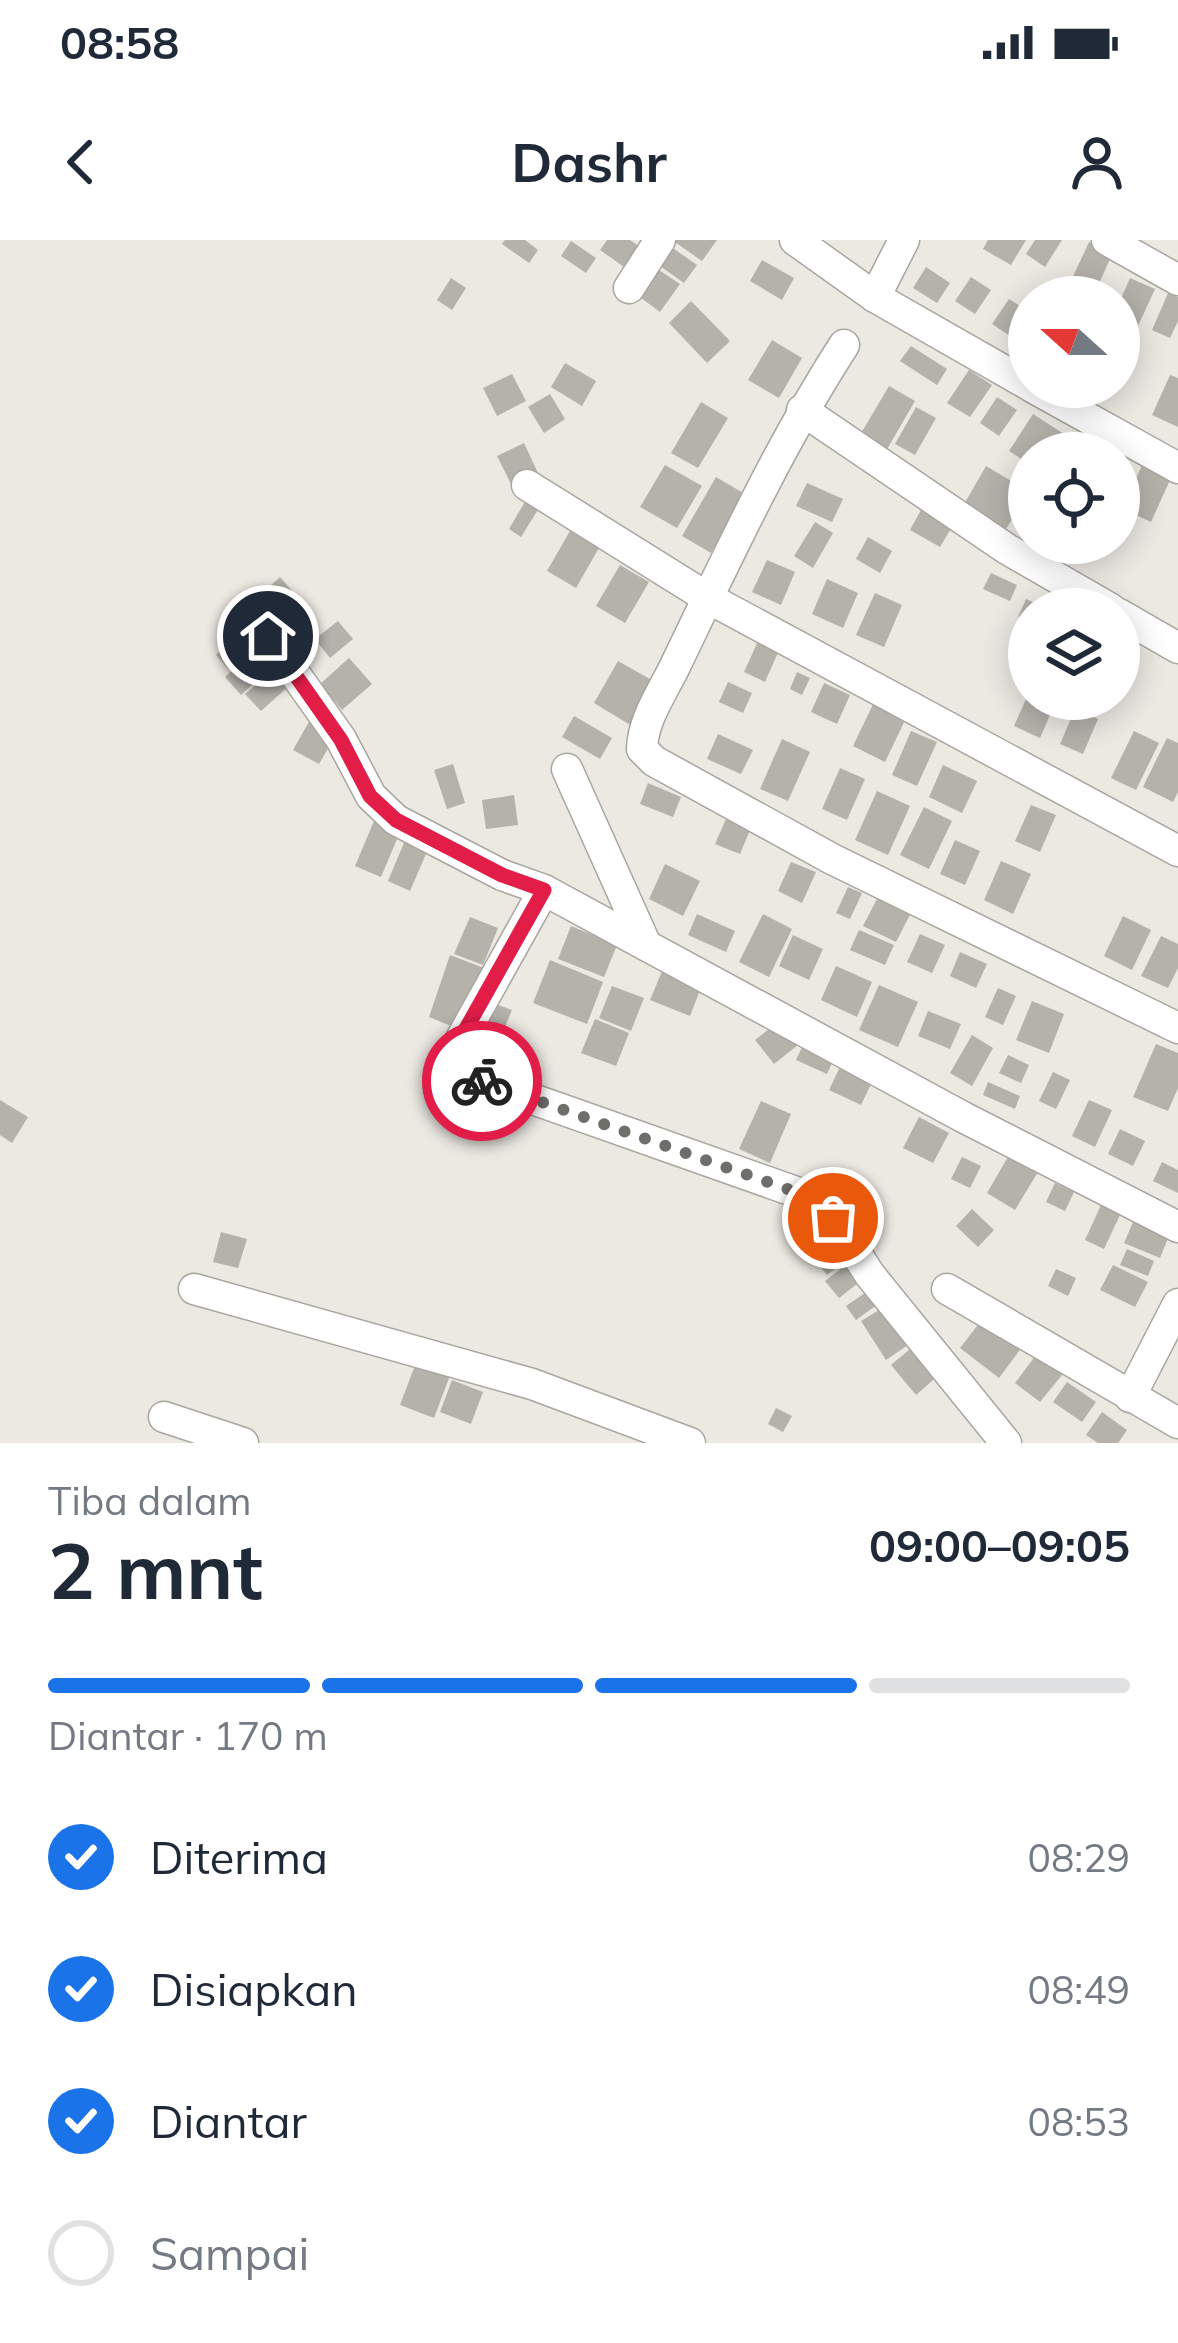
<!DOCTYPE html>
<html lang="id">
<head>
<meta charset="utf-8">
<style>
  :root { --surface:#fff; --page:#f6f6f7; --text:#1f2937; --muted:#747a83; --line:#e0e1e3; --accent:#1a73e8 }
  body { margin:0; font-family:Mulish,sans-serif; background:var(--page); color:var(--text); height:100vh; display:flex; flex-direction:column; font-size:45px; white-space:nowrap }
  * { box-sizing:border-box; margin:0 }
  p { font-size:39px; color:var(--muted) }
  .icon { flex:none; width:66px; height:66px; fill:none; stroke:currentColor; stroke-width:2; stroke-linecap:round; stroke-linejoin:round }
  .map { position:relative; height:1203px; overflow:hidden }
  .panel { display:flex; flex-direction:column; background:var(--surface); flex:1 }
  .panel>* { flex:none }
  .needle { width:78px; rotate:291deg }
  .controls { position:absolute; left:1008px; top:36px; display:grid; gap:24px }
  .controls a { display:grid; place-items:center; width:132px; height:132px; border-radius:50%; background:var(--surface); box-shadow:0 6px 30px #0003; font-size:60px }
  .pin { position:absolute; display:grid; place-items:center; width:102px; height:102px; color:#fff; margin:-51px; border:6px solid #fff; border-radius:50%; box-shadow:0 3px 12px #0007 }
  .courier { position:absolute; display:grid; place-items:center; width:120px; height:120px; margin:-60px; border:9px solid #e11d48; border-radius:50%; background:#fff; color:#222; box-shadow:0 3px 15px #0007 }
  .overview em { font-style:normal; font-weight:700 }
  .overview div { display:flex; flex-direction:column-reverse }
  .overview { display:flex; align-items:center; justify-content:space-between; height:204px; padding:0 48px }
  h1 { font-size:78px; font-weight:700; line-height:90px }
  .bar { display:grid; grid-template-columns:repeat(4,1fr); gap:18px 12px; align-content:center; height:144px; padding:0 48px }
  .bar i { height:15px; border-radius:9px; background:var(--line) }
  .bar .on { background:var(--accent) }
  .bar p { grid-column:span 4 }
  ol { padding:0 48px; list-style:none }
  li { display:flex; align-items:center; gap:36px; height:132px }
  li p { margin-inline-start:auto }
  li .icon { padding:12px; border-radius:50%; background:var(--accent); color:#fff; stroke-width:4 }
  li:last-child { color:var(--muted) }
  li i { width:66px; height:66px; border:6px solid var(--line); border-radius:50% }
  .status { display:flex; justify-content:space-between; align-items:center; height:84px; padding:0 60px; background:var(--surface); direction:ltr }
  .status svg { height:33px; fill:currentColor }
  header { display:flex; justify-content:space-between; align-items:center; height:156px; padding:0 48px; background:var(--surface); font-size:54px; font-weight:700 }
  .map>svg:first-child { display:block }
  .building { fill:#b5b2ac }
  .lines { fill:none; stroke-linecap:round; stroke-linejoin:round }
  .minor-casing { stroke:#a8a69f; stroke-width:33 }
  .minor { stroke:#fff; stroke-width:30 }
  .done { stroke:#706e6a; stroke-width:12; stroke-dasharray:0 21.6 }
  .route { stroke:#e11d48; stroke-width:15 }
</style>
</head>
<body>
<div class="status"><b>08:58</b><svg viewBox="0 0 49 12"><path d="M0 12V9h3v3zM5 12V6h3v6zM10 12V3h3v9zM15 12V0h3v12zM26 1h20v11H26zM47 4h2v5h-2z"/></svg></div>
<header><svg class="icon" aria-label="back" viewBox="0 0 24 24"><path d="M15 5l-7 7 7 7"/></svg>Dashr<svg class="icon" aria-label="person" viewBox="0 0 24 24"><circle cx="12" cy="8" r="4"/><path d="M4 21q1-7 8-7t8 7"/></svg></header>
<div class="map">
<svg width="1178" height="1203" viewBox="0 0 1178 1203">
  <rect width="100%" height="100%" fill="#ece9e3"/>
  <g class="building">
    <polygon points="505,0 525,0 538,10 529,23 502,4"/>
    <polygon points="607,0 630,0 649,13 634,34 600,10"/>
    <polygon points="672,0 717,0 702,21"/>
    <polygon points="988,0 1026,0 1011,25 983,9"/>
    <polygon points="1035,0 1062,0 1045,27 1026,14"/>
    <polygon points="571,1 596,18 586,33 561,16"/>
    <polygon points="1089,2 1113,12 1094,55 1070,43"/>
    <polygon points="670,6 697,25 684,43 657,24"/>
    <polygon points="762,20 794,38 782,60 750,41"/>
    <polygon points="926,27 950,43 937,63 913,48"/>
    <polygon points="656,28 680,44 660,72 637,55"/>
    <polygon points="971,37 991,50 975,74 955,61"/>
    <polygon points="451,38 466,48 452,70 437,60"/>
    <polygon points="1130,38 1155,49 1138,86 1119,78 1119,63"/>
    <polygon points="1168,53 1178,57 1178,81 1170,98 1152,90"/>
    <polygon points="1009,59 1029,72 1029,80 1016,100 992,84"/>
    <polygon points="691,61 730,101 707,123 669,83"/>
    <polygon points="772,100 802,118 779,158 748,140"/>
    <polygon points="911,106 947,129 937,145 900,121"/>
    <polygon points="565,123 596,141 582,166 551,147"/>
    <polygon points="969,130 992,145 970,177 947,163"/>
    <polygon points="512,134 526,161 497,176 483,148"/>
    <polygon points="1170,135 1178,138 1178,187 1152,175"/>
    <polygon points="889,146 915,161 886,211 860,195"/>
    <polygon points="550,154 565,179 544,193 528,167"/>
    <polygon points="997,157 1017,170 999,196 980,183"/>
    <polygon points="701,162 728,178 698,228 671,213"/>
    <polygon points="916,167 936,178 915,215 895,204"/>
    <polygon points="1033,174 1064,194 1051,213 1029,213 1029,224 1009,211"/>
    <polygon points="1091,192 1123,213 1077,213"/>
    <polygon points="524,203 538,233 512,246 497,216"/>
    <polygon points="665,225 702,246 677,288 640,267"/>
    <polygon points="1142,225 1171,238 1151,282 1123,269"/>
    <polygon points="986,226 1028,251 1005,291 963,266"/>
    <polygon points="716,237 745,254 711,313 682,296"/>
    <polygon points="807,243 843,259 832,282 796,266"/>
    <polygon points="526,260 539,268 521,297 509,289"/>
    <polygon points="921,270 952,287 940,307 910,290"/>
    <polygon points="815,282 833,293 813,328 794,316"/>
    <polygon points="570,291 599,308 576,348 547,331"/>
    <polygon points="868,297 892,311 880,333 856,319"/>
    <polygon points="1033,303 1069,303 1060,320 1031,306"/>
    <polygon points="767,320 795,332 781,365 752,352"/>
    <polygon points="620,325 649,342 625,383 596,366"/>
    <polygon points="991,333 1017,345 1010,361 983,349"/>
    <polygon points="280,337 294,353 270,374 256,359"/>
    <polygon points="827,339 858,353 843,388 812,374"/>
    <polygon points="875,353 902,365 884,407 856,395"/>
    <polygon points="1026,359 1049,369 1029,369 1029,382 1018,377"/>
    <polygon points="338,381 353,399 330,418 315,399"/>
    <polygon points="250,384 263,399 229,430 216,415"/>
    <polygon points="759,399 780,408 765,442 744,432"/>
    <polygon points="264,402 279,420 241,455 225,437"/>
    <polygon points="349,418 372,444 342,470 320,444"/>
    <polygon points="618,421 657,443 632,486 594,463"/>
    <polygon points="276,427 291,444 261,471 245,454"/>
    <polygon points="797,432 810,438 802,455 790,449"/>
    <polygon points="728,442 752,453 743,473 719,462"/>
    <polygon points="824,443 850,455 837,484 811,472"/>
    <polygon points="876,458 908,474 885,522 853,506"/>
    <polygon points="1026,459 1057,459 1040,498 1014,486"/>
    <polygon points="1075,469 1098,479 1083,514 1060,504"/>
    <polygon points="574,476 612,498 600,519 562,497"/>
    <polygon points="310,480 336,495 319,524 293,510"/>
    <polygon points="911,491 937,502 917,546 892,535"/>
    <polygon points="1134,491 1159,503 1136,550 1111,538"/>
    <polygon points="718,494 753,510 741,534 707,519"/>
    <polygon points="1167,498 1178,503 1178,552 1173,562 1143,547"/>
    <polygon points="782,499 810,512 788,561 760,549"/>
    <polygon points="453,524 465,563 447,569 434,530"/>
    <polygon points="943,525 977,541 962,573 929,557"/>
    <polygon points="840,528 865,539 847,580 822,569"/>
    <polygon points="648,543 681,557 673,577 640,564"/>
    <polygon points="877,551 910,566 888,615 855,600"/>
    <polygon points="514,555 518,585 486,589 482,560"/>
    <polygon points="1031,565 1056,575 1040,612 1015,601"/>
    <polygon points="924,567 952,581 929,629 900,615"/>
    <polygon points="726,579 750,590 740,614 715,604"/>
    <polygon points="374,581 400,592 381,637 355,626"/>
    <polygon points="406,598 429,607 410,651 388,641"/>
    <polygon points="955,600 980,611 965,645 940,634"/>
    <polygon points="1001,621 1031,634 1013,674 984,660"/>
    <polygon points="791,622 816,632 802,663 778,651"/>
    <polygon points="665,624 700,641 683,676 649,659"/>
    <polygon points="848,647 862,653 850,679 836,673"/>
    <polygon points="882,649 915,665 896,702 863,686"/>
    <polygon points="697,674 735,691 726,712 688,695"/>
    <polygon points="763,674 792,689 769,737 739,722"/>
    <polygon points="1123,676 1151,690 1132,730 1104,716"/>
    <polygon points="470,677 498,688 483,725 454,714"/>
    <polygon points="571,686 617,705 604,737 558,719"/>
    <polygon points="859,690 894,705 885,725 850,710"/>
    <polygon points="920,694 945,705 932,733 907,722"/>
    <polygon points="793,695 823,709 809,740 779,726"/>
    <polygon points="1161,696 1178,704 1178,728 1168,748 1141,736"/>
    <polygon points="960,712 987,724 976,748 950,736"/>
    <polygon points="450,715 484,728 456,788 429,777"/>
    <polygon points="550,720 603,742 587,784 533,763"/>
    <polygon points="836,726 872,742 857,777 821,760"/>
    <polygon points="663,729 702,745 690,776 650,760"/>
    <polygon points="879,745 918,762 898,807 859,790"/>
    <polygon points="612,746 644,758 631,791 599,778"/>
    <polygon points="998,748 1016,756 1003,785 985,777"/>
    <polygon points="485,760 512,770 491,820 466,810"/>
    <polygon points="1032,761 1064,774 1049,813 1016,800"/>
    <polygon points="928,771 961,784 950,809 918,796"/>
    <polygon points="595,779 629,793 616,826 581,813"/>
    <polygon points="779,781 798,805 774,824 755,800"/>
    <polygon points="972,795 993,808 972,846 950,833"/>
    <polygon points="804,803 835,816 827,834 796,820"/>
    <polygon points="1156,804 1178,813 1178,848 1168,871 1133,857"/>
    <polygon points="1008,815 1029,825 1021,843 999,833"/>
    <polygon points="840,827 872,842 861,865 829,850"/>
    <polygon points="1053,832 1070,840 1056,869 1039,861"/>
    <polygon points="988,842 1020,856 1015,869 983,855"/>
    <polygon points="0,860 28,877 12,903 0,895"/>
    <polygon points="1089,860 1112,870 1095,907 1072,896"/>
    <polygon points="761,861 791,874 770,923 739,909"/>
    <polygon points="919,877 949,893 933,923 903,908"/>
    <polygon points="1120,889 1145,901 1133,926 1108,914"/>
    <polygon points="1012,910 1041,927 1015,970 987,953"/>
    <polygon points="962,917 981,926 970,948 951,939"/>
    <polygon points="1162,922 1178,930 1178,953 1153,941"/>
    <polygon points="1055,943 1074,952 1065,971 1046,962"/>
    <polygon points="813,965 834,994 807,1014 786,984"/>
    <polygon points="1101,965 1120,975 1104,1009 1085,1000"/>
    <polygon points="972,969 994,990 978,1007 956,986"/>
    <polygon points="1137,973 1172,988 1160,1018 1124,1003"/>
    <polygon points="221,992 247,999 238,1028 213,1022"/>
    <polygon points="840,998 853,1015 827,1035 813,1018"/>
    <polygon points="1127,1009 1154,1021 1148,1036 1120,1025"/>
    <polygon points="852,1020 866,1037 839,1058 825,1041"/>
    <polygon points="1113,1025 1148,1042 1135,1067 1100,1050"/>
    <polygon points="1056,1029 1076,1038 1068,1056 1048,1046"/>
    <polygon points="872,1048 881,1062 856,1080 846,1066"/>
    <polygon points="884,1067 908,1105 886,1120 861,1081"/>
    <polygon points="984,1077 1022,1107 999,1138 960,1108"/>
    <polygon points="916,1104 941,1133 916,1155 891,1125"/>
    <polygon points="1036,1115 1062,1135 1040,1162 1015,1143"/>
    <polygon points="417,1120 451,1133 434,1178 400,1165"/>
    <polygon points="452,1140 483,1152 471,1184 440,1172"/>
    <polygon points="1067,1142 1096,1162 1082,1182 1053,1162"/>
    <polygon points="776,1168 792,1176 783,1192 768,1184"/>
    <polygon points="1102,1172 1127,1190 1118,1203 1098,1203 1086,1195"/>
  </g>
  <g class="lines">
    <g class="minor-casing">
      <g id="minor">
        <polyline points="795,0 875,57 1029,145"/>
        <polyline points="1107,0 1178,40"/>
        <polyline points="629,48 660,0"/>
        <polyline points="875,57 904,0"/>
        <path d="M844,105C779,206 728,316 676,424C663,452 643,478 642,509L654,521L832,619L1178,788"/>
        <polyline points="1032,147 1178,228"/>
        <polyline points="802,170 1007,309 1111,369"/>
        <polyline points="527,245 708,358 1178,611"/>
        <polyline points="1119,374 1178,408"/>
        <polyline points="268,396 341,499 371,556 396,580 502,635 544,650 963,877 1178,987"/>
        <polyline points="567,529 646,705"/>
        <polyline points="544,650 452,815 450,825 456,832 813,958 833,978 870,1035 1006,1203"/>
        <polyline points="194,1049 532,1144 690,1203"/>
        <polyline points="947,1049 1178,1183"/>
        <polyline points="1130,1157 1178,1064"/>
        <polyline points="164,1177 243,1203"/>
      </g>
    </g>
    <use href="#minor" class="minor"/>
  </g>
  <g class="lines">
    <polyline class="done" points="482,841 813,958 833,978"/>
    <polyline class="route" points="268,396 341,500 370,556 396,580 502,635 544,650 449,819 456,832 482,841"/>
  </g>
</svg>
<div class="controls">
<a><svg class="needle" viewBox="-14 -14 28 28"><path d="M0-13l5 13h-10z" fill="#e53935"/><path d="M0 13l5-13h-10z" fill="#747a83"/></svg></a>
<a><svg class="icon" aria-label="locate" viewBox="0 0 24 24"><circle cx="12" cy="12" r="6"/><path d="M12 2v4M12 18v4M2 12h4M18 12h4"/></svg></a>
<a><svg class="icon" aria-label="layers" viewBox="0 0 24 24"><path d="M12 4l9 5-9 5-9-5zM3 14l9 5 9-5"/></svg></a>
</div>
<div class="pin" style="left:833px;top:978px;background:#ea580c"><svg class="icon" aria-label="bag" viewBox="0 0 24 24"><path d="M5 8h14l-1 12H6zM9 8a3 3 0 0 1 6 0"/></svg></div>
<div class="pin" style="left:268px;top:396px;background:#1f2937"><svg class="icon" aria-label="home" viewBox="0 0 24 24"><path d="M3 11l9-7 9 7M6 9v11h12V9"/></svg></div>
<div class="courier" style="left:482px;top:841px"><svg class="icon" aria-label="bike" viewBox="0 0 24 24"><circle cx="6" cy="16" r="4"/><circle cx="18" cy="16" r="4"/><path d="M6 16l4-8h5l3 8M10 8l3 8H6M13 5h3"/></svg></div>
</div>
<section class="panel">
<div class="overview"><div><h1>2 mnt</h1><p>Tiba dalam</p></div><em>09:00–09:05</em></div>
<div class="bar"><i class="on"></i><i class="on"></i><i class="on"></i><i></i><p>Diantar · 170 m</p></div>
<ol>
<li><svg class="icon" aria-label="check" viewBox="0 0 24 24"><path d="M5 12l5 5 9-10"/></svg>Diterima<p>08:29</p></li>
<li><svg class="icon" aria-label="check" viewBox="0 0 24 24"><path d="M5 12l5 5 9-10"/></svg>Disiapkan<p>08:49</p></li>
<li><svg class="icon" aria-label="check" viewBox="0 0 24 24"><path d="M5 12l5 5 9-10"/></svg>Diantar<p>08:53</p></li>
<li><i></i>Sampai</li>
</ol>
</section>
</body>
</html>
